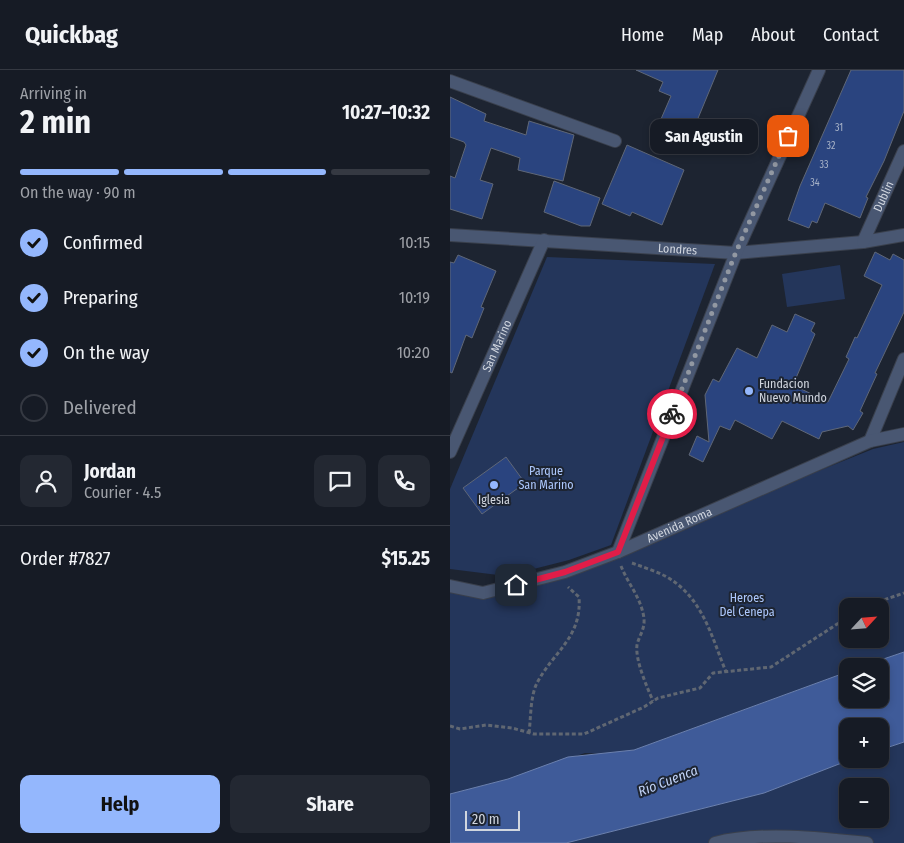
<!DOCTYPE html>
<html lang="en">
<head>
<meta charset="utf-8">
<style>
  :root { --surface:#161b25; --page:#232832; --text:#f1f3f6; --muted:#9ea1a7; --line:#353942; --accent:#94b7fd }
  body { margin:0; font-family:"Fira Sans Condensed",sans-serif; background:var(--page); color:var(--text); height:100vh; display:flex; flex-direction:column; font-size:19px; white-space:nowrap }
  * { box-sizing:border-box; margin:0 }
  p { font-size:16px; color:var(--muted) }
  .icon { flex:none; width:28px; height:28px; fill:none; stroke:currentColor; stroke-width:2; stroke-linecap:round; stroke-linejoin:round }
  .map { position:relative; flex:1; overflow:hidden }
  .details { display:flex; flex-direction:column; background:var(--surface); width:450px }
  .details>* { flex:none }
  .needle { width:32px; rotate:64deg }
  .controls { position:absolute; left:389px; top:528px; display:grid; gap:10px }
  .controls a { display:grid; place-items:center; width:50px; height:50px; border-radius:10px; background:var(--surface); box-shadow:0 2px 8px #0003,0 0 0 1px var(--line); font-size:25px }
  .scale { position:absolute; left:15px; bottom:12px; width:55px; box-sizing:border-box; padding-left:5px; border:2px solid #d1d6df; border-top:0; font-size:14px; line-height:18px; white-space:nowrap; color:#d1d6df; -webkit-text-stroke:4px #1d2431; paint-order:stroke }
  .pin { position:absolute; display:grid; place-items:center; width:42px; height:42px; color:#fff; margin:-21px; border-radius:10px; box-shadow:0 2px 8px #0006 }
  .courier { position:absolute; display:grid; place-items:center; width:50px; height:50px; margin:-25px; border:4px solid #e11d48; border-radius:50%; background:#fff; color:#222; box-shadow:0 1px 6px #0007 }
  .bubble { position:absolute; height:35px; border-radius:10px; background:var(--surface); box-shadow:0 2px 8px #0003,0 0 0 1px var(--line); font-size:16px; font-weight:700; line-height:35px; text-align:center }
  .headline em { font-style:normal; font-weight:700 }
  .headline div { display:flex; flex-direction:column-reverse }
  .headline { display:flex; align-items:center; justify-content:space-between; height:85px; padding:0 20px }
  h1 { font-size:32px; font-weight:700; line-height:38px }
  .bar { display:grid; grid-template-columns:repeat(4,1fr); gap:8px 5px; align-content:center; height:60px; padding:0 20px }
  .bar i { height:6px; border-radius:4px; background:var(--line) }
  .bar .on { background:var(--accent) }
  .bar p { grid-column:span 4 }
  .line { display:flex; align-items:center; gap:12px; padding:0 20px; border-top:1px solid var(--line) }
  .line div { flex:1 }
  .round { display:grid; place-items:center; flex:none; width:52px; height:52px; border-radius:10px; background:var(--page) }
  ol { padding:0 20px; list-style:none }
  li { display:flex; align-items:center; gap:15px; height:55px }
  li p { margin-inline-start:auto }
  li .icon { padding:5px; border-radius:50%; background:var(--accent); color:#111; stroke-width:4 }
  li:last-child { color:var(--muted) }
  li i { width:28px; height:28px; border:2px solid var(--line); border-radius:50% }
  .button { display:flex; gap:10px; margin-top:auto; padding:10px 20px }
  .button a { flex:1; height:58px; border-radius:10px; background:var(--accent); color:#111; font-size:20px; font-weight:700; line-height:58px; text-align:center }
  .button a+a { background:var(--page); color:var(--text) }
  header { display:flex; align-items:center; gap:30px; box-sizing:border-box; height:70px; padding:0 25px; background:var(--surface); border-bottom:1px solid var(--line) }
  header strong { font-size:24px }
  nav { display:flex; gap:28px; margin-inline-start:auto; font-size:18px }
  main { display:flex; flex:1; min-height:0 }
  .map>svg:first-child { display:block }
  .green { fill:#24365b; fill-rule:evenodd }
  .water { fill:#3f5b99; stroke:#6b80ae }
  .building { fill:#2a447f; stroke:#5f6777 }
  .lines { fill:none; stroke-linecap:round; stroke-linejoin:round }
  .minor-casing { stroke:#3a404d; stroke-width:14 }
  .path { stroke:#606772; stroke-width:3; stroke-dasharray:4 2.5; stroke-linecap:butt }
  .minor { stroke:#495772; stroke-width:12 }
  .done { stroke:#9298a2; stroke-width:5; stroke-dasharray:0 9 }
  .route { stroke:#e11d48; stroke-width:6 }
  .poi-dot { fill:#94b7fd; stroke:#1d2431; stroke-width:2 }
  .labels { text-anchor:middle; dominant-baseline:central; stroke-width:4; stroke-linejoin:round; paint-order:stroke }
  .number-label { font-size:10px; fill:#a7b2c7 }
  .street-label { font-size:12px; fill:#d1d6df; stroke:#1d2431 }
  .poi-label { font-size:12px; fill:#d1d6df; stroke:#1d2431; text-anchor:start }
  .park-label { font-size:12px; fill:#adc8fd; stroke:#1d2431 }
  .water-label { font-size:14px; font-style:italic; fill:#c1d3f7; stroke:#1d2431 }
</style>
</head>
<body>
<header>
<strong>Quickbag</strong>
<nav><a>Home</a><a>Map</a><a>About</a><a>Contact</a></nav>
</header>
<main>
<section class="details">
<div class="headline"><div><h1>2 min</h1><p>Arriving in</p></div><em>10:27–10:32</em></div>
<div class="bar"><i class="on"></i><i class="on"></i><i class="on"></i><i></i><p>On the way · 90 m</p></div>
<ol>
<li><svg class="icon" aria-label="check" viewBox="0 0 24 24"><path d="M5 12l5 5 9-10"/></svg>Confirmed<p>10:15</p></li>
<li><svg class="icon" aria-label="check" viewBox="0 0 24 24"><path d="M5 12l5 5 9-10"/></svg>Preparing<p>10:19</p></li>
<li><svg class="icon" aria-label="check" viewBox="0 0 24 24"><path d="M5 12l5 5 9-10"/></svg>On the way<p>10:20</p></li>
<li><i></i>Delivered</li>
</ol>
<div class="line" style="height:90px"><a class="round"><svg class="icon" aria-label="person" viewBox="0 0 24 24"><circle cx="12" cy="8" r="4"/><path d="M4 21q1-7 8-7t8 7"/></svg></a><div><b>Jordan</b><p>Courier · 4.5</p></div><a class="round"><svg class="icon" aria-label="chat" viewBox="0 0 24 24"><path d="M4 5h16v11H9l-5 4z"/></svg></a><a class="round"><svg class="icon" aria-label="phone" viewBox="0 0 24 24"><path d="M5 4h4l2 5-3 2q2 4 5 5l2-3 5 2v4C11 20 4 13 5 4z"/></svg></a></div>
<div class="line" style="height:65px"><div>Order #7827</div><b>$15.25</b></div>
<div class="button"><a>Help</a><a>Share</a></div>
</section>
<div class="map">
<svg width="454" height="773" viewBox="0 0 454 773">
  <rect width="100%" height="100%" fill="#1d2431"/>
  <g class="green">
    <polygon points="97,187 265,194 161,475 119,490 56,506 0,499 0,419"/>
    <polygon points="390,195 395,229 337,237 332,204"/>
    <path d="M454,372V582L413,596H398L397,602L184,680L155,684L135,683L58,709L0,724V516L33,523L168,482L423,379ZM398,536H430V569H398Z"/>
    <path d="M454,669V773H417L357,767L265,773H116L314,723L402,689H430V680L448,674ZM398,716H430V749H398Z"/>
  </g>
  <polygon class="water" points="454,582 454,672 430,680 430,656 398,656 398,689 402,689 314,723 116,773 0,773 0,724 58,709 118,687 184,680 397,602 398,629 430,629 430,596 413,596"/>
  <g class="building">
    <polygon points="186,0 268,0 239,70 208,56 221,26 209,21 213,12"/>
    <polygon points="401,0 454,0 454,41 434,91 416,127 418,128 410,148 375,133 367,153 362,151 359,158 338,150 350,116"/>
    <polygon points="0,27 36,44 34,51 76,65 79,51 124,65 113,111 68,100 70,88 41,78 30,110 43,114 32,149 0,139 0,106 5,108 16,75 14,72 0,67"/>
    <polygon points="177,75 234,100 212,155 182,142 180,146 152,134"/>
    <polygon points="104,111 150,128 140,156 131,156 94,142"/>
    <polygon points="425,182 440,190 443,184 454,190 454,242 425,303 427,304 410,341 413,343 403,360 398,356 372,362 369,369 332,351 322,369 285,350 280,360 270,356 253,392 239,385 247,366 259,372 255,325 263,309 269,312 287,278 307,288 322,255 337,262 345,244 365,253 361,261 365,264 343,315 378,332 399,289 396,287 405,267 407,268 432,215 414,206"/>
    <polygon points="8,185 46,201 31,237 34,238 22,268 16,265 2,303 0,302 0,192 4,193"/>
    <polygon points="56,387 75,413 32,444 13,418"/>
  </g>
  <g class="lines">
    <g class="minor-casing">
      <g id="minor">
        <polyline points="0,11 165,71"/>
        <path id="s1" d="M0,165L286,183L413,172L454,165"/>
        <path id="s2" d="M413,172L454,81"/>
        <polyline points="420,371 454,289"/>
        <path id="s3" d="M0,382L94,170"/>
        <polyline points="168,482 286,183 369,0"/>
        <path id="s4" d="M0,516L33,523L115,502L168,482L420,371L454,364"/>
        <path d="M265,773C309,761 372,768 417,773"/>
      </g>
    </g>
    <g class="path">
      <path d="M182,493C193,497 205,501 215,506C252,526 261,565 276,602"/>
      <path d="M171,496C178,514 192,529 194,549C195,559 189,566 187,575C185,590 197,617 203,631"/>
      <polyline points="416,536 454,523"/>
      <polyline points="0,656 10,659 36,655 62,658 84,664 134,664 194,637 208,628 250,618 263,603 321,597 398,547"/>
      <path d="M79,663C81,648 80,627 87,613C103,582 132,568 129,527L118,517"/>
    </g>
    <use href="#minor" class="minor"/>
  </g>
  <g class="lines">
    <polyline class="done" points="222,344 286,182 338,66"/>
    <polyline class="route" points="66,515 115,502 168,482 222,344"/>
  </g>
  <g class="poi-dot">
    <circle cx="299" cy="321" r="5"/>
    <circle cx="44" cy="415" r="5"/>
  </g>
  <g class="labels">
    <g class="number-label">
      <text x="389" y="58">31</text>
      <text x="381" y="76">32</text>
      <text x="374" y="95">33</text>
      <text x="365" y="113">34</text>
    </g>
    <g class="street-label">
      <text stroke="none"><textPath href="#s2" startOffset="50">Dublin</textPath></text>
      <text stroke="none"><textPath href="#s1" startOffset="228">Londres</textPath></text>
      <text stroke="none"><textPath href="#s3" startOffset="116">San Marino</textPath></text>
      <text stroke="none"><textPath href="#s4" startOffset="242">Avenida Roma</textPath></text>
    </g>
    <g class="poi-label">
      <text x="309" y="314">Fundacion<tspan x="309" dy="14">Nuevo Mundo</tspan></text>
      <text x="44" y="430" text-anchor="middle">Iglesia</text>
    </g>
    <g class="park-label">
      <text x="96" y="401">Parque<tspan x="96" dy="14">San Marino</tspan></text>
      <text x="297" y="528">Heroes<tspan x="297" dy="14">Del Cenepa</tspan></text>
    </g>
    <g class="water-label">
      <text transform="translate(218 711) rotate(-21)">Río Cuenca</text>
    </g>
  </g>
</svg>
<div class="controls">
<a><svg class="needle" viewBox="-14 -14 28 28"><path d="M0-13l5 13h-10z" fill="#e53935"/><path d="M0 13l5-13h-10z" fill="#9ea1a7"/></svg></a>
<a><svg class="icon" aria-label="layers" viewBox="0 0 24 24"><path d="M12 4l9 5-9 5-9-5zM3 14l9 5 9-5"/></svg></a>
<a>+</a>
<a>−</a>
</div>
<div class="scale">20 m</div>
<div class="pin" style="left:338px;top:66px;background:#ea580c"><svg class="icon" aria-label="bag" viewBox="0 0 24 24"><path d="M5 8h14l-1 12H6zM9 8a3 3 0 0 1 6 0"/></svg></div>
<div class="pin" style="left:66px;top:515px;background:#1f2937"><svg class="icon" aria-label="home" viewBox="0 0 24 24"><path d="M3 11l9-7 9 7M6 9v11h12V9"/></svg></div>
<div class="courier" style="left:222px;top:344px"><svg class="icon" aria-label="bike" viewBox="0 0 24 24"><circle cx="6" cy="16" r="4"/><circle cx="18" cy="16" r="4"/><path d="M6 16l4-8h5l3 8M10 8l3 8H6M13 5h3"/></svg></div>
<div class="bubble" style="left:200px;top:49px;width:108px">San Agustin</div>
</div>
</main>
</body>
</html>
